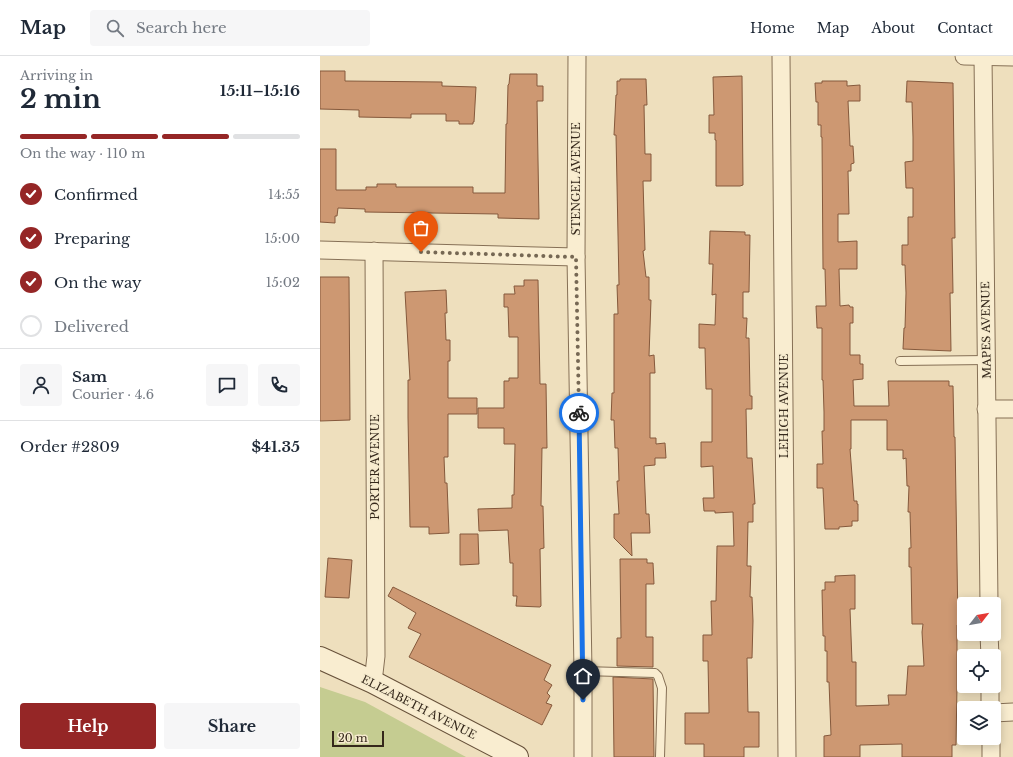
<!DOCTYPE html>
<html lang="en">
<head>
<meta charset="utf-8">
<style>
  :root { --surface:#fff; --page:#f6f6f7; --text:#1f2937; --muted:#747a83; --line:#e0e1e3; --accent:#952626 }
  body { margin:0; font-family:"Libre Baskerville",serif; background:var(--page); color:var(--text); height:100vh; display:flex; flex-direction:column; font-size:15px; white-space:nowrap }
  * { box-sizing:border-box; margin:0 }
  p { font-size:13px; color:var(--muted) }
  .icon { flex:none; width:22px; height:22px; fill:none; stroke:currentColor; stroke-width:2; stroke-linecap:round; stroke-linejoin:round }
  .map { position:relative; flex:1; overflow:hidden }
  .drawer { display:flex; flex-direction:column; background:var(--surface); width:320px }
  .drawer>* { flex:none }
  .needle { width:26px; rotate:59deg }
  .fabs { position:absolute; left:637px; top:541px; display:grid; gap:8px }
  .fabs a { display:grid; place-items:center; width:44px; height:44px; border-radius:4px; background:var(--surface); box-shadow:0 2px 10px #0003; font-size:20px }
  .scale { position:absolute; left:12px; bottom:10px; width:52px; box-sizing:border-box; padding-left:4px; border:2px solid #35281b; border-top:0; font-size:11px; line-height:14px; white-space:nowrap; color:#35281b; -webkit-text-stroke:3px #f5eacd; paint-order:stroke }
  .pin { position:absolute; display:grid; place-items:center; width:34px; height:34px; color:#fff; margin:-41px -17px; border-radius:50% 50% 50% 0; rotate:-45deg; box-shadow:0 0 4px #0007 }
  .pin .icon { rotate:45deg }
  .courier { position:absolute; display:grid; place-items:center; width:40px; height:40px; margin:-20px; border:3px solid #1a73e8; border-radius:50%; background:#fff; color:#222; box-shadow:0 1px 5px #0007 }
  .summary em { font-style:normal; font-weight:800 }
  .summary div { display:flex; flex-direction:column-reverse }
  .summary { display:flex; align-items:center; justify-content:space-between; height:68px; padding:0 20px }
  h1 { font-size:26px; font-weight:800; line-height:30px }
  .bar { display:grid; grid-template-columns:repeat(4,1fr); gap:6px 4px; align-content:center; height:48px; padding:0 20px }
  .bar i { height:5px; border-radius:3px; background:var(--line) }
  .bar .current { background:var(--accent) }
  .bar p { grid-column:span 4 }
  .line { display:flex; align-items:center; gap:10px; padding:0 20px; border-top:1px solid var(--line) }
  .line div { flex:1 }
  .round { display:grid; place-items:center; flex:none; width:42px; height:42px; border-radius:4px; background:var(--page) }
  ol { padding:0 20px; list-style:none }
  li { display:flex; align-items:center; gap:12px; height:44px }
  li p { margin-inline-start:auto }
  li .icon { padding:4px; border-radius:50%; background:var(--accent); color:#fff; stroke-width:4 }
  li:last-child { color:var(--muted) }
  li i { width:22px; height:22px; border:2px solid var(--line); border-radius:50% }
  .primary-button { display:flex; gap:8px; margin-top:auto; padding:8px 20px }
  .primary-button a { flex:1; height:46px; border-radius:4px; background:var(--accent); color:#fff; font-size:16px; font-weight:800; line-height:46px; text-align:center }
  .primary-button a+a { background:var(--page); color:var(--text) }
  header { display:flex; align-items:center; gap:24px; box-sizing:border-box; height:56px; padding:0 20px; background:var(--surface); border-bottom:1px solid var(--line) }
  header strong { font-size:19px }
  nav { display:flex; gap:22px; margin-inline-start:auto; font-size:14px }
  .search { width:280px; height:36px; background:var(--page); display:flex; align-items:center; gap:10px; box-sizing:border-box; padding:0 14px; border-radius:4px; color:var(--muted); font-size:15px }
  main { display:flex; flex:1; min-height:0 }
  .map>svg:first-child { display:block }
  .green { fill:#c5cc91 }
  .building { fill:#cd9872; stroke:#85593c }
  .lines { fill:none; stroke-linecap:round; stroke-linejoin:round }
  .lane-casing { stroke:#867056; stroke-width:10 }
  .street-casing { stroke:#867056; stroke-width:19 }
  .secondary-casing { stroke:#67513a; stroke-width:24 }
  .lane { stroke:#f9edd0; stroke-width:8 }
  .street { stroke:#f9edd0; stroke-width:17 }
  .secondary { stroke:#f9edd0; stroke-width:22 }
  .done { stroke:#766854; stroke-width:4; stroke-dasharray:0 7.2 }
  .route { stroke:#1a73e8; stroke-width:5 }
  .labels { text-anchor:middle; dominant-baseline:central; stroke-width:3; stroke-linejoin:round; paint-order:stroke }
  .street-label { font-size:11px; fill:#35281b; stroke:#f5eacd }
</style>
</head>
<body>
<header>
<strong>Map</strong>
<div class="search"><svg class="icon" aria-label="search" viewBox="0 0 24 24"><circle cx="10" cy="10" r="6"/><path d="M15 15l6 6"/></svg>Search here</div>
<nav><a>Home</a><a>Map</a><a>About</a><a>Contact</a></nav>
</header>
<main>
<section class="drawer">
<div class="summary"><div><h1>2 min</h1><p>Arriving in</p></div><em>15:11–15:16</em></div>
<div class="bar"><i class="current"></i><i class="current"></i><i class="current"></i><i></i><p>On the way · 110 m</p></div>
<ol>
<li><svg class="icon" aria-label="check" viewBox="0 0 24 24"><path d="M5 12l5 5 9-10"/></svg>Confirmed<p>14:55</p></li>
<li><svg class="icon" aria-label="check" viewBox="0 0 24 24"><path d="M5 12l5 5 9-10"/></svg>Preparing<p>15:00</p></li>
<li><svg class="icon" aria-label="check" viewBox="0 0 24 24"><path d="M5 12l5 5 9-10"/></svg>On the way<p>15:02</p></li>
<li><i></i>Delivered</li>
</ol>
<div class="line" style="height:72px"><a class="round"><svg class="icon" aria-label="person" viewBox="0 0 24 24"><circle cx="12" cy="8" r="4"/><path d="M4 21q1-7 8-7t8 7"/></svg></a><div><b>Sam</b><p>Courier · 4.6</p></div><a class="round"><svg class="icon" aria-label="chat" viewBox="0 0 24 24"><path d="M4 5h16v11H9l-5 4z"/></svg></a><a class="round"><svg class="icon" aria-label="phone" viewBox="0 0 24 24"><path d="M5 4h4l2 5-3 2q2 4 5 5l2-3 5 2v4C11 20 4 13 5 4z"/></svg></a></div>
<div class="line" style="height:52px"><div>Order #2809</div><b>$41.35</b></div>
<div class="primary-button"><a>Help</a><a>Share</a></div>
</section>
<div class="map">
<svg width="693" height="701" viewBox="0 0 693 701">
  <rect width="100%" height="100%" fill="#eedfbd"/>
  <polygon class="green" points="0,631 45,646 146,701 0,701"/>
  <g class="building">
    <polygon points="0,15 25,15 25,25 122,26 122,30 156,31 154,66 153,66 153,68 139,68 139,65 126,65 126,58 91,58 91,62 39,61 39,54 0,53"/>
    <polygon points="190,18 217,18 217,30 223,30 223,45 217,45 219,163 178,162 178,158 45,156 45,153 18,152 17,160 15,160 15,167 0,166 0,93 16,93 16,134 46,134 46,131 57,131 57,128 76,128 76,131 153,131 153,137 185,137 186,68 187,68 188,29 189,28"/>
    <polygon points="422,20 423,129 420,130 396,130 396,84 395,84 395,77 389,77 389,59 394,59 393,21"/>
    <polygon points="300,23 326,23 327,49 324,49 325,98 331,98 331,125 323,125 325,194 323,195 326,221 329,221 329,244 331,244 329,300 334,299 335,317 330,317 330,382 336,382 336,388 345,387 346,402 335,402 335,409 324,410 326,458 329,458 330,477 311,477 312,500 294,482 294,458 299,458 297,425 299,425 298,392 295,392 294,364 291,364 292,337 294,337 294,258 298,258 297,229 299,229 296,79 294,79 296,39 297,39 297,25 300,25"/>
    <polygon points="502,25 527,25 527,30 540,29 540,45 528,45 530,90 533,90 534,107 531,108 531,115 528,115 529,158 518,158 518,186 537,185 537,213 519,213 520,250 529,249 530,251 533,251 533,267 530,267 530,299 540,299 540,308 543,308 543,323 533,324 534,350 569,350 568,325 629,325 629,330 633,330 634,381 635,381 638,569 637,569 637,629 636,689 632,689 632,701 582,701 582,688 540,689 540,701 504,701 504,680 511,679 509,626 507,626 507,595 505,595 505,580 503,580 502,534 505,534 505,526 515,526 515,520 535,519 535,553 530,553 532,606 536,606 536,650 569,649 568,639 586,639 588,610 604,610 602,576 603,568 592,568 591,511 589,511 589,492 591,492 590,456 588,456 589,430 587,430 586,402 583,403 583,394 567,394 567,364 531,364 531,393 530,393 534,445 537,445 537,448 538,448 538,465 532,465 532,470 519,471 519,473 505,473 503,432 497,432 497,408 503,408 502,375 504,375 504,356 503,324 502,324 502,272 497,272 496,250 506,250 505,213 503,213 502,81 501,81 501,69 498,69 498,46 496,46 495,27 502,27"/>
    <polygon points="587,25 633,27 635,182 632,182 633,237 630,237 631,295 583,293 584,272 585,272 586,237 585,209 582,209 582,189 588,189 588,161 593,161 593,132 586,132 585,106 593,105 593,81 592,46 586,46"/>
    <polygon points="390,175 425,176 425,179 430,179 429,236 423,236 423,262 427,262 426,282 429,282 430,340 432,340 432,353 426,353 427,402 432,402 435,448 433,448 433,466 428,466 427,510 431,510 430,541 432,541 433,565 432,602 427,602 428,656 439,656 439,691 424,691 424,701 384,701 384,688 365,688 365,657 389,657 388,605 383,605 383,579 392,579 391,545 396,545 397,490 414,490 413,456 395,457 395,455 384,455 383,442 394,442 393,410 381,411 381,386 392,386 392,333 386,333 385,292 379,292 379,268 395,269 396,238 392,239 393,208 389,208"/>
    <polygon points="0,221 29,221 30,364 0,365"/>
    <polygon points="204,224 218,224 220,328 226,328 227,392 222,392 221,450 223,450 224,492 220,493 221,550 220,551 196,550 197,540 193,540 193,507 190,507 188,474 159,475 158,453 192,452 192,439 194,439 195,388 184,388 184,372 158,372 158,352 184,352 184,325 189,325 189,322 198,322 198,281 189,281 188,251 184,251 184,238 195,238 194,230 204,230"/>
    <polygon points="126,234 127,257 125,257 126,284 130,284 130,305 128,305 128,342 157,342 157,358 128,358 128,401 124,401 125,427 127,427 129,477 109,478 109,471 90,471 88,361 88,324 90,324 85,236"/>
    <polygon points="140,478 158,478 159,508 140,509"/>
    <polygon points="8,502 32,504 29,542 5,541"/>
    <polygon points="300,503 327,503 327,507 333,507 334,528 326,528 326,581 333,581 333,611 297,610 297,582 301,582"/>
    <polygon points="73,531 231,609 224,624 232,629 227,637 230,640 226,647 232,649 222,669 89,601 101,578 88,572 96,557 68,540"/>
    <polygon points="293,621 333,623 334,701 294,701"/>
  </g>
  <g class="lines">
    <g class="lane-casing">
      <g id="lane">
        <polyline points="580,305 666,304"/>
        <polyline points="263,615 335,617 338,620 342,632 340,701"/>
      </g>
    </g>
    <g class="street-casing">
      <g id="street">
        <polyline points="257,0 256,201 263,615 263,701"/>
        <polyline points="461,0 467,701"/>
        <polyline points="644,0 693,1"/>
        <polyline points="663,0 669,548"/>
        <polyline points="0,194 256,201"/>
        <polyline points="666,353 693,353"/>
        <polyline points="669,578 670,600"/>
        <polyline points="53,626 56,600 54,195"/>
        <polyline points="670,630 670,652"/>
        <polyline points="674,657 693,656"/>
        <polyline points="671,682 671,701"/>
      </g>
    </g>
    <g class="secondary-casing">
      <polyline id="secondary" points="0,602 53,626 197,701"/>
    </g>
    <use href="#lane" class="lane"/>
    <use href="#street" class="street"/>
    <use href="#secondary" class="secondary"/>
  </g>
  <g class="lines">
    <polyline class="done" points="101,196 256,201 259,357"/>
    <polyline class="route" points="259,357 263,644"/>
  </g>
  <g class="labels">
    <g class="street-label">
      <text transform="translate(256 123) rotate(-90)">STENGEL AVENUE</text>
      <text transform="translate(666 274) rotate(-91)">MAPES AVENUE</text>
      <text transform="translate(464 350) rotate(-90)">LEHIGH AVENUE</text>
      <text transform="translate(55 411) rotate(-90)">PORTER AVENUE</text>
      <text transform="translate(99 651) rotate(27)">ELIZABETH AVENUE</text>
    </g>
  </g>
</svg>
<div class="fabs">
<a><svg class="needle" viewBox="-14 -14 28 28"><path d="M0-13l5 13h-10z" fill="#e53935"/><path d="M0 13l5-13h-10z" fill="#747a83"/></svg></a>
<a><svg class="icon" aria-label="locate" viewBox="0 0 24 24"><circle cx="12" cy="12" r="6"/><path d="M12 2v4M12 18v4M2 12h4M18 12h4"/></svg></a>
<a><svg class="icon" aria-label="layers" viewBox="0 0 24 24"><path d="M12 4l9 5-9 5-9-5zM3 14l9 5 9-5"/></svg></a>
</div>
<div class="scale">20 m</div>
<div class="pin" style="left:101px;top:196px;background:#ea580c"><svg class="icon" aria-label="bag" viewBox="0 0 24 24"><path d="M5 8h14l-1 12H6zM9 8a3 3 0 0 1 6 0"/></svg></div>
<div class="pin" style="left:263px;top:644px;background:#1f2937"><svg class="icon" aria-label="home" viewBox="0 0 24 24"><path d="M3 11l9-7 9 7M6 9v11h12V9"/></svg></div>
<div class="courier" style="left:259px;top:357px"><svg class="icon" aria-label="bike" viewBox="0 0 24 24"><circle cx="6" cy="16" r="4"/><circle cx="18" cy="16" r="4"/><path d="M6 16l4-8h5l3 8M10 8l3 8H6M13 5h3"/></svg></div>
</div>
</main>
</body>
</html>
